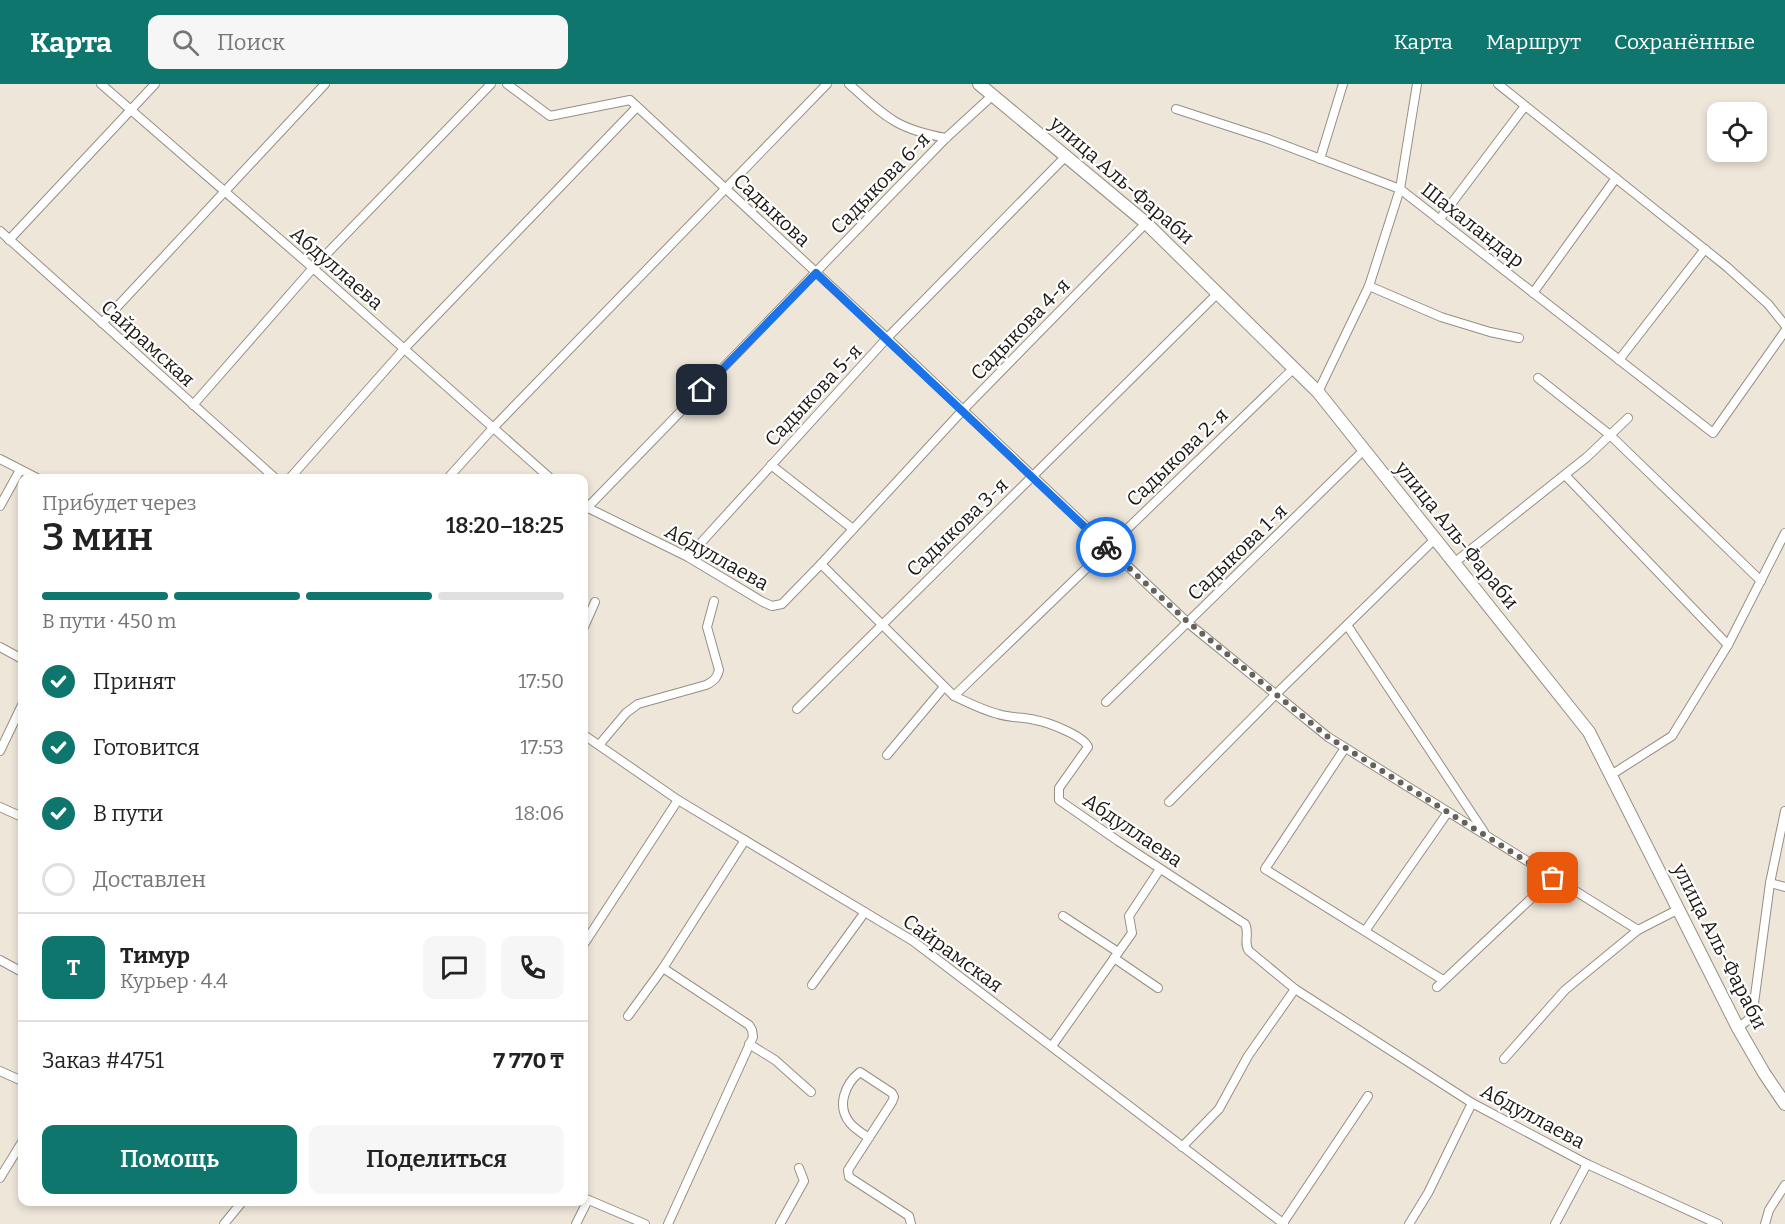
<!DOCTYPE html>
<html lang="ru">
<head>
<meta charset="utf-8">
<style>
  :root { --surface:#fff; --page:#f6f6f6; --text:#222; --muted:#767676; --line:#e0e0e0; --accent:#0f766e }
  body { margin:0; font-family:Bitter,serif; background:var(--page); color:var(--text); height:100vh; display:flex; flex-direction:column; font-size:22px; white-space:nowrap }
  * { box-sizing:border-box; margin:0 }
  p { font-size:20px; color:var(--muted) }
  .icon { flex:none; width:33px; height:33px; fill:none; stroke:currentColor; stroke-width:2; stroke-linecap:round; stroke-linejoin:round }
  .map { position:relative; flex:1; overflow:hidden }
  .side { position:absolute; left:18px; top:390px; width:570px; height:732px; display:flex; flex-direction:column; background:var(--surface); border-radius:12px; box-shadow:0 3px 9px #0003 }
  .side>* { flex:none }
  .buttons { position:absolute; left:1707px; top:18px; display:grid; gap:12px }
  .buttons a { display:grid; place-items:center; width:60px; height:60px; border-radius:12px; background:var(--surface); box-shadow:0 3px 9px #0003; font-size:30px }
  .pin { position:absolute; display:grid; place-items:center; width:51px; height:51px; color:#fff; margin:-26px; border-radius:12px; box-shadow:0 3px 9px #0006 }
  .courier { position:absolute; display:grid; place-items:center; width:60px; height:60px; margin:-30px; border:4px solid #1a73e8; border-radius:50%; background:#fff; color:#222; box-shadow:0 2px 8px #0007 }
  .summary em { font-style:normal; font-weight:600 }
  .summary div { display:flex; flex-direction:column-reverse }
  .summary { display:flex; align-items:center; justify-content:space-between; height:102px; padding:0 24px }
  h1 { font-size:39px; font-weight:600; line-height:45px }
  .bar { display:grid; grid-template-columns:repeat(4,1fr); gap:9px 6px; align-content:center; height:72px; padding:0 24px }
  .bar i { height:8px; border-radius:4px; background:var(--line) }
  .bar .current { background:var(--accent) }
  .bar p { grid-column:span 4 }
  .line { display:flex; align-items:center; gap:15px; padding:0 24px; border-top:2px solid var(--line) }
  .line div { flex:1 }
  .round { display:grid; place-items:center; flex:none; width:63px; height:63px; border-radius:12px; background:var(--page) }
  ol { padding:0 24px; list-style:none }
  li { display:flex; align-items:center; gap:18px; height:66px }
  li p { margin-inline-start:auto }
  li .icon { padding:6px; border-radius:50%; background:var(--accent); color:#fff; stroke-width:4 }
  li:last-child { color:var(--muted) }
  li i { width:33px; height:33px; border:3px solid var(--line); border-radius:50% }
  .cta { display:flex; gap:12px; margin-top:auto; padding:12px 24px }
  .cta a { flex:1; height:69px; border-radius:12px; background:var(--accent); color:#fff; font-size:24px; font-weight:600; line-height:69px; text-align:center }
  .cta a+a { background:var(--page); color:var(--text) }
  header { display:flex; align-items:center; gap:36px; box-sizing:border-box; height:84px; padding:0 30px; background:var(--accent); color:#fff }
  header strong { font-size:28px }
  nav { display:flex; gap:33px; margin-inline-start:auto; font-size:21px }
  .search { width:420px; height:54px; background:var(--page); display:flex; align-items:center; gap:15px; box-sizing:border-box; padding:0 21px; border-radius:12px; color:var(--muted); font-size:22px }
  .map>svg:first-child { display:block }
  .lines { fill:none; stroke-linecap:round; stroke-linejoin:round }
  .minor-casing { stroke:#968f83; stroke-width:10 }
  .secondary-casing { stroke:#968f83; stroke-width:14 }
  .minor { stroke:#fff; stroke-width:8 }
  .secondary { stroke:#fff; stroke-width:12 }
  .done { stroke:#66615a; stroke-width:6; stroke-dasharray:0 10.8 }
  .route { stroke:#1a73e8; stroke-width:8 }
  .labels { text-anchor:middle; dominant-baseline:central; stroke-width:4.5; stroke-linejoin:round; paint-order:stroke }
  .street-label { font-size:20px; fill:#1c1915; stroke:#fff }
</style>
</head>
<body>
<header>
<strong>Карта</strong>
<div class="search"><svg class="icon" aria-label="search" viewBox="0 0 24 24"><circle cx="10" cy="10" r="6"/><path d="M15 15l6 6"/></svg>Поиск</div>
<nav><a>Карта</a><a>Маршрут</a><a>Сохранённые</a></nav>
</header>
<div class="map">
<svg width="1785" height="1140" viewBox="0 0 1785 1140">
  <rect width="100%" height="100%" fill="#eee6d9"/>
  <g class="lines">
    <g class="minor-casing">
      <g id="minor">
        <polyline points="101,0 313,184 550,394"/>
        <polyline points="507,0 550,32 630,16 887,254 1188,539 1328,653 1638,846 1679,825"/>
        <path d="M849,0C886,33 896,45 946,54"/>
        <polyline points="1498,0 1727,183 1768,220 1785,241"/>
        <polyline points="1176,25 1268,55 1400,105 1713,349 1785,247"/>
        <polyline points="1320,75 1343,0"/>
        <polyline points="1439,136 1525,22"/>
        <polyline points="0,147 275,394"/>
        <polyline points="9,156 155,0"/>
        <polyline points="1369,202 1441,233 1490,248 1519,254"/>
        <polyline points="1533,209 1616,94"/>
        <polyline points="102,239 325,0"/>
        <polyline points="1619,276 1705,165"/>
        <polyline points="1538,294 1610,351 1761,497"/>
        <polyline points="1318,308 1369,202 1400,105 1417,0"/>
        <polyline points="193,321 313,184 491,0"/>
        <polyline points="0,375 37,394"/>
        <polyline points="771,381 853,445"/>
        <polyline points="1565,391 1728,561"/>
        <polyline points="290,394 404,265 637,23"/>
        <polyline points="448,394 493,344 827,0"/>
        <polyline points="0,422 20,386"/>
        <path d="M584,422L688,473L763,518L772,522L782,520L821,480L954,612C969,619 982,626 998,630C1010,634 1023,633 1035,636C1048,638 1084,652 1088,663L1059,704V716L1118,757L1245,840C1250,849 1243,859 1249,867L1295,905L1472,1019L1587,1080L1718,1140"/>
        <polyline points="587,424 946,54 993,11"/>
        <polyline points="688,473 887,254 1067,71"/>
        <polyline points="1454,479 1587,373 1628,334"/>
        <polyline points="821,480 962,327 1146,139"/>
        <polyline points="1347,541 1484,748"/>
        <polyline points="584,543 595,518"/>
        <polyline points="0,563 22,575"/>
        <polyline points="954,612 1294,284"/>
        <polyline points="1106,618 1364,366"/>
        <polyline points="797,625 1218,209"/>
        <polyline points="584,651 678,716 913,857 1284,1140"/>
        <path d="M599,661L626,629L638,620L706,601C714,597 717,594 719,586L707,543L714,517"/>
        <polyline points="1345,664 1265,785 1443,896"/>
        <polyline points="0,667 22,621"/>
        <polyline points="887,671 944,603"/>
        <polyline points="1611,691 1672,652 1728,561 1785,449"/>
        <polyline points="1169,718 1276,610 1435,455"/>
        <polyline points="0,723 22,733"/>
        <polyline points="1770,799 1785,803"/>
        <polyline points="1063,832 1118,868"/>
        <polyline points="1365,847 1448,728"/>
        <polyline points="584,860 678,716"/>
        <polyline points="1114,874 1158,904"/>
        <polyline points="0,876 22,888"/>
        <polyline points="812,901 865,828"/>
        <polyline points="1437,903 1553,794"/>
        <polyline points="628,932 663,884"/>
        <polyline points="1738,944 1748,936 1753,927 1770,799 1785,727"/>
        <polyline points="749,960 775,976 811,1008"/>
        <polyline points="1052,962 1132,849 1129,832 1160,785"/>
        <polyline points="1504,975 1565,906 1638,846"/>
        <polyline points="0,987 22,997"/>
        <path d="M869,1054C863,1050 855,1045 850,1039C836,1022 845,1000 860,988L892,1009L894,1013L892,1018L848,1086L849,1093L909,1132L911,1140"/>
        <polyline points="1182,1063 1219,1025 1248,972 1295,905"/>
        <polyline points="0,1094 22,1058"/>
        <polyline points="584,1114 645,1140"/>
        <polyline points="1283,1139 1368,1012"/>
        <polyline points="224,1140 242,1118"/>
        <polyline points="576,1140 588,1116"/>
        <polyline points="668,1140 753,953 752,946 749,941 663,884 745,756"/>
        <polyline points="780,1140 804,1097 799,1084"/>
        <polyline points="1409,1140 1428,1109 1472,1019"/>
        <polyline points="1555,1140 1587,1080"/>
        <polyline points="1765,1140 1769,1126 1785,1101"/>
      </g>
    </g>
    <g class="secondary-casing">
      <polyline id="secondary" points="979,0 1146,139 1318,308 1589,648 1738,944 1764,989 1785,1020"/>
    </g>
    <use href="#minor" class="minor"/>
    <use href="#secondary" class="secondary"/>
  </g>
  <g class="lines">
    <polyline class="done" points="1106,463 1188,538 1328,653 1553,794"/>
    <polyline class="route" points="702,306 816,189 1106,463"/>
  </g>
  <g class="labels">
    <g class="street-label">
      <text transform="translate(1122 96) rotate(41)">улица Аль-Фараби</text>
      <text transform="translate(880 99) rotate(-46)">Садыкова 6-я</text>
      <text transform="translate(772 126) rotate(43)">Садыкова</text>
      <text transform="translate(1473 141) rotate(38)">Шахаландар</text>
      <text transform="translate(337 184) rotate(41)">Абдуллаева</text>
      <text transform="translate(1020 245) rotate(-46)">Садыкова 4-я</text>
      <text transform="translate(148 259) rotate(42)">Сайрамская</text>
      <text transform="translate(813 311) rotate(-47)">Садыкова 5-я</text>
      <text transform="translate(1177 373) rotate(-44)">Садыкова 2-я</text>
      <text transform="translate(957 443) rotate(-44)">Садыкова 3-я</text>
      <text transform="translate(1457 451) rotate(51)">улица Аль-Фараби</text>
      <text transform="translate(1237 468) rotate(-44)">Садыкова 1-я</text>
      <text transform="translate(717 473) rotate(29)">Абдуллаева</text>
      <text transform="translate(1133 746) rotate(34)">Абдуллаева</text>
      <text transform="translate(1720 862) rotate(63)">улица Аль-Фараби</text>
      <text transform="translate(953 869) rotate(36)">Сайрамская</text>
      <text transform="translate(1533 1032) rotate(28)">Абдуллаева</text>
    </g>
  </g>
</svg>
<div class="buttons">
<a><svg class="icon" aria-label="locate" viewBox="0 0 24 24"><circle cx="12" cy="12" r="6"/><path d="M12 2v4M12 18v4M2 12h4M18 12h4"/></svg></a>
</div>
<div class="pin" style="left:1553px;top:794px;background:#ea580c"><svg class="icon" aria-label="bag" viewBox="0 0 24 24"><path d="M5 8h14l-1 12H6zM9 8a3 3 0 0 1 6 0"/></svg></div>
<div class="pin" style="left:702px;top:306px;background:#1f2937"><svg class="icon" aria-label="home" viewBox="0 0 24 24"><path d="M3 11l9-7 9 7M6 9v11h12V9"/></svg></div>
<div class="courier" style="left:1106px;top:463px"><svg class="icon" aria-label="bike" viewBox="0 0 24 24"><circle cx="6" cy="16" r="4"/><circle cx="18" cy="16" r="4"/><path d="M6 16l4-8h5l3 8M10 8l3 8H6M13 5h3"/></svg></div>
<section class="side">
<div class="summary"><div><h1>3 мин</h1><p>Прибудет через</p></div><em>18:20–18:25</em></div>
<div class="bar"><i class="current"></i><i class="current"></i><i class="current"></i><i></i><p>В пути · 450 m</p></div>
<ol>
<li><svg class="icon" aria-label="check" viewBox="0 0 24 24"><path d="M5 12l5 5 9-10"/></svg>Принят<p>17:50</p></li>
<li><svg class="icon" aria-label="check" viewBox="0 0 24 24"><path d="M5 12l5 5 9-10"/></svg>Готовится<p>17:53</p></li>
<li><svg class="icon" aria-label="check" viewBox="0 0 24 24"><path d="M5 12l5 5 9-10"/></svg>В пути<p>18:06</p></li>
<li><i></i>Доставлен</li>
</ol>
<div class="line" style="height:108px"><b class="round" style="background:var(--accent);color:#fff">Т</b><div><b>Тимур</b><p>Курьер · 4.4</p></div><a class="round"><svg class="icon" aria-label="chat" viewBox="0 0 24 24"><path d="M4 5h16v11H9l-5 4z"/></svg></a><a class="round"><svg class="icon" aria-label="phone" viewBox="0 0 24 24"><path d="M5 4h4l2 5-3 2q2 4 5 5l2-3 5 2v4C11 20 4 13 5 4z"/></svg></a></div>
<div class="line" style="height:78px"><div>Заказ #4751</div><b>7 770 ₸</b></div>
<div class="cta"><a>Помощь</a><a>Поделиться</a></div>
</section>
</div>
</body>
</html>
